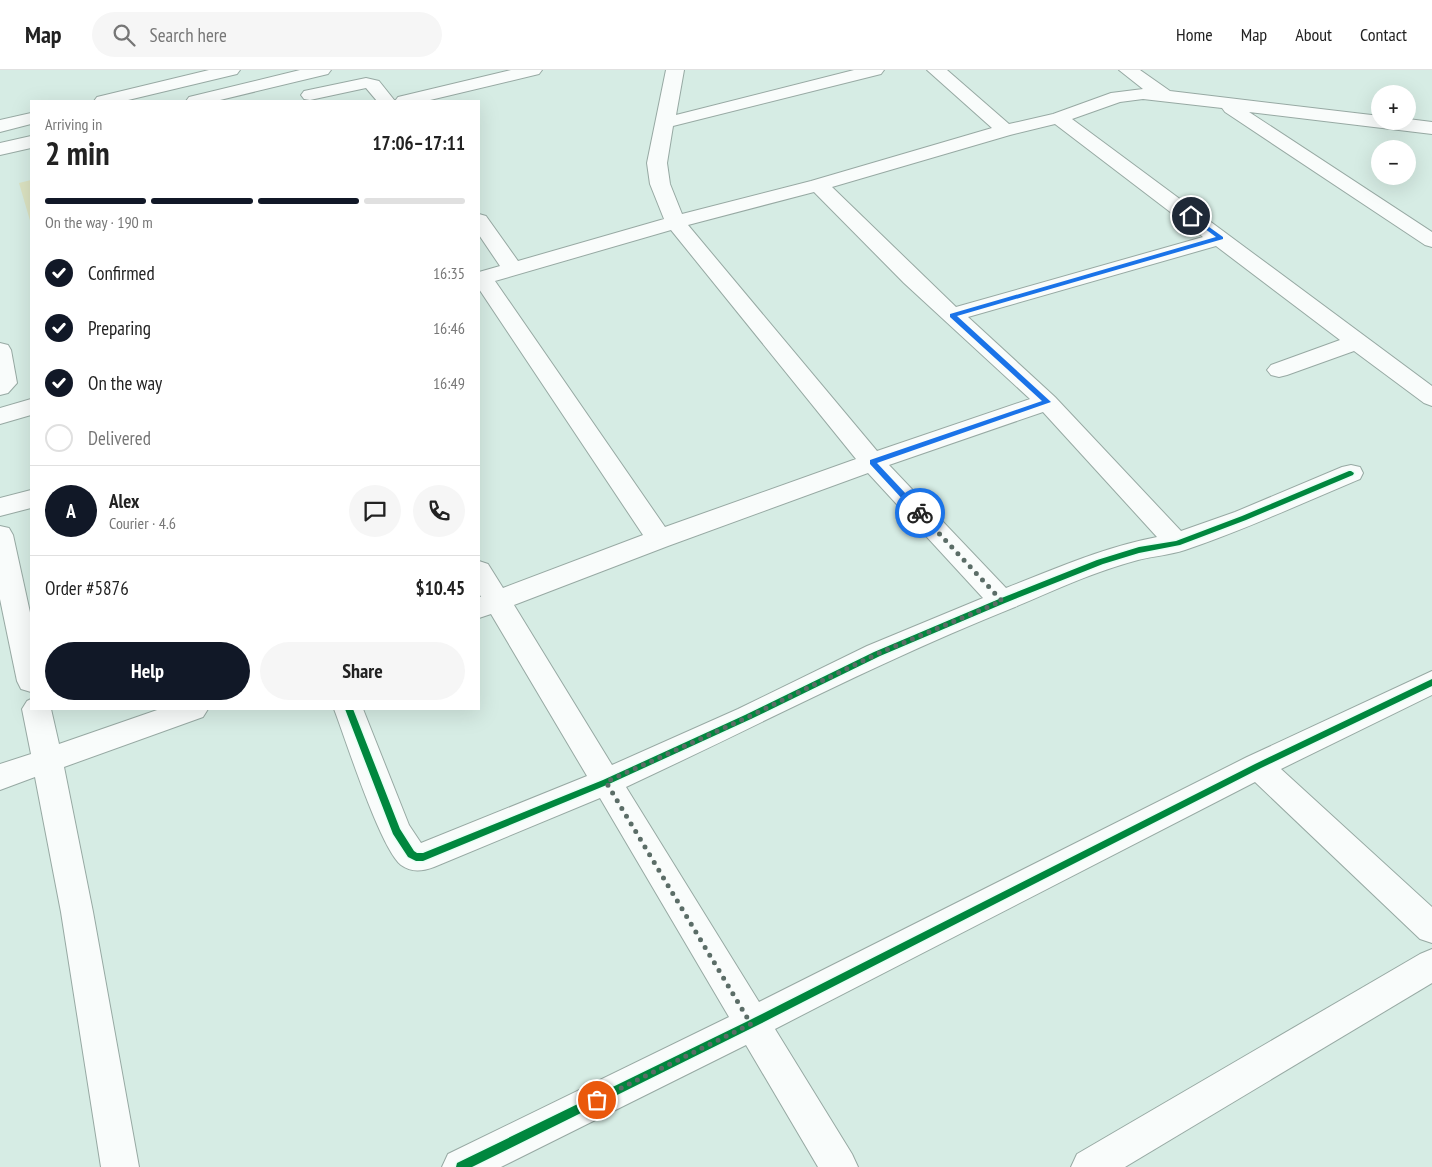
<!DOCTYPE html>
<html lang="en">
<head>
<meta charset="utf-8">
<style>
  :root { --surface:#fff; --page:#f6f6f6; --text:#222; --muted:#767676; --line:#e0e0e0; --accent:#111827 }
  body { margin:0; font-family:"PT Sans Narrow",sans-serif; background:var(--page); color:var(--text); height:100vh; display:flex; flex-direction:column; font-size:19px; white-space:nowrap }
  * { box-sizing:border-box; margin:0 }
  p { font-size:16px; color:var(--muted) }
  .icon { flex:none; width:28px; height:28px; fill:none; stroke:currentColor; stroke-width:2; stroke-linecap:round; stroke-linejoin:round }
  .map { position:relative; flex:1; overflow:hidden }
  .drawer { position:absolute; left:30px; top:30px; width:450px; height:610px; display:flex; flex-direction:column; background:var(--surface); border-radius:0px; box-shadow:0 5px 20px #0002 }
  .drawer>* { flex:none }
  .fabs { position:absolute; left:1371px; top:15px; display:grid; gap:10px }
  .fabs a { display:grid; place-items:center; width:45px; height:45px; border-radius:50%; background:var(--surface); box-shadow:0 5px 20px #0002; font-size:25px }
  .pin { position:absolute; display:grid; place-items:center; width:42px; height:42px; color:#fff; margin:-21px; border:2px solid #fff; border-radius:50%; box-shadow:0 1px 5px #0007 }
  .courier { position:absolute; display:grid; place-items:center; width:50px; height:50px; margin:-25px; border:4px solid #1a73e8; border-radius:50%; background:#fff; color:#222; box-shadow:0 1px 6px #0007 }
  .summary em { font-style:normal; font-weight:800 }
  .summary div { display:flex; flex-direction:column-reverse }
  .summary { display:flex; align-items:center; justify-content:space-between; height:85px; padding:0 15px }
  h1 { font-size:32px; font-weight:800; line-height:38px }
  .bar { display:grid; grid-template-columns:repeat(4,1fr); gap:8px 5px; align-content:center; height:60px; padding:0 15px }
  .bar i { height:6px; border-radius:4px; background:var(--line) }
  .bar .selected { background:var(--accent) }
  .bar p { grid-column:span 4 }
  .line { display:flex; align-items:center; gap:12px; padding:0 15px; border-top:1px solid var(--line) }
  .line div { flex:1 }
  .round { display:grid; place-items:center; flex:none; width:52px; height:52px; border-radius:26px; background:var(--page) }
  ol { padding:0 15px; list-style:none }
  li { display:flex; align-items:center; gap:15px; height:55px }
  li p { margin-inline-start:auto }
  li .icon { padding:5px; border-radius:50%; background:var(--accent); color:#fff; stroke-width:4 }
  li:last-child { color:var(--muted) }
  li i { width:28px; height:28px; border:2px solid var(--line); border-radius:50% }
  .button { display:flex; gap:10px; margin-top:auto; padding:10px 15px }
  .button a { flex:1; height:58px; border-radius:30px; background:var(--accent); color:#fff; font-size:20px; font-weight:800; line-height:58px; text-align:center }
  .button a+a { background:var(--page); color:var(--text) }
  header { display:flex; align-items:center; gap:30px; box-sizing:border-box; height:70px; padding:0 25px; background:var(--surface); border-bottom:1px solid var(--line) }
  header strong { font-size:24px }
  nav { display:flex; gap:28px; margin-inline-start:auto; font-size:18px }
  .search { width:350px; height:45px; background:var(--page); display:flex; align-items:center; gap:12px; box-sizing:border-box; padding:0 18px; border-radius:28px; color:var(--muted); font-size:19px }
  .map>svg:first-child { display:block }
  .green { fill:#dce3c2 }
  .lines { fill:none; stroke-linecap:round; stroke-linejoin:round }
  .street-casing { stroke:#97a9a3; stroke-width:2 }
  .street { fill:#f9fcfb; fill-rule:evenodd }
  .cycleway-casing { stroke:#e6fff5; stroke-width:3 }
  .cycleway { fill:#00873e; fill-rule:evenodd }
  .route { fill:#1a73e8 }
  .done { stroke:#5b6d67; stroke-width:5; stroke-dasharray:0 9 }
</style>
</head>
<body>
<header>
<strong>Map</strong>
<div class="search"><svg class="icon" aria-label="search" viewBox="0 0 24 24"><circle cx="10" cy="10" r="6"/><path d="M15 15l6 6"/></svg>Search here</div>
<nav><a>Home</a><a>Map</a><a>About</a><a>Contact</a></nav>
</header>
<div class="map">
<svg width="1432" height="1097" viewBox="0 0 1432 1097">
  <rect width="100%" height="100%" fill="#d6ece4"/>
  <polygon class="green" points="31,110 31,154 19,113"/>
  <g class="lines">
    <g class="street-casing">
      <g id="street">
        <polygon points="209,0 240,0 237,4 124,31 94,31 97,27"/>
        <polygon points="300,0 331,0 328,4 216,31 186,31 189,27"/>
        <polygon points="511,0 542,0 539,4 426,31 377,31 366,18 310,30 304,29 301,25 304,21 366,8 379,11 395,31 398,27"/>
        <path d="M666,0H684L676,45L854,0H884L881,4L673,56L667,93L670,114L682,144L811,111L992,58L927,0H947L1009,54L1053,44L1111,23L1143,19L1119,0H1140L1170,21L1380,46V51H1408V49L1432,52V64L1249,42L1432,162V177L1425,175L1225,42L1222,38L1143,29L1120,32L1072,49L1432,316V336L1424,333L1354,281L1287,305L1279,307L1271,305L1267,300L1271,295L1340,270L1216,176L968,247L1055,327L1181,461L1235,442L1342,397L1351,395L1360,397L1363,403L1360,409C1302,433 1245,460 1185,480C1170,485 1154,486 1138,490C1096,501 1055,520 1015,537C882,590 755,657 626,717L759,932L1247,687L1432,601V625L1281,699L1432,837V873L1420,869L1255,712L775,959L852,1084L858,1097H818L746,975L501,1097H442L448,1084L729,947L600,728L434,797C423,801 412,803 401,795C380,778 346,670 334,639H363L409,755L421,773L587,706L491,544L479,548V527H481L479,523V491L488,494L503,518L643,465L479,219V202L500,196L479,165V144L486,146L518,191L664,149L650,114L647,93ZM1055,54L1203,167L956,237L832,117L1010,65ZM814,122L904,213L1030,329L877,381L688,155ZM671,160L856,389L665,457L495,211ZM1043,342L1157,467C1104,477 1055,499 1006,518L889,395ZM868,403L983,528L867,576L738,639L612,695L514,535L668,476Z"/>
        <polygon points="31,43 31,54 0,62 0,50"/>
        <polygon points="31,66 31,78 0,85 0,73"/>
        <polygon points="0,273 8,275 11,280 17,313 8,323 0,325"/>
        <polygon points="31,329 31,345 0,354 0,338"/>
        <polygon points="31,420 31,438 0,446 0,428"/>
        <polygon points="0,456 9,458 13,465 31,547 31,622 21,619 17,611 0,529"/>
        <polygon points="31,629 31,639 51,639 59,674 160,639 208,639 203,647 64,697 93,842 139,1097 101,1097 61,842 35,707 0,720 0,694 31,684 22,639 27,631"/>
        <polygon points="1432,879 1432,913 1125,1097 1071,1097 1077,1084 1420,884"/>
      </g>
    </g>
    <use href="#street" class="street"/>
    <g class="cycleway-casing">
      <g id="cycleway">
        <polygon points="1349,401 1351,401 1354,403 1353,405 1246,450 1180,475 1139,483 1103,494 1005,533 880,586 751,649 609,714 423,791 416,791 408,787 393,764 345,639 353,639 400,759 414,781 417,783 423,783 603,710 745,645 874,582 999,529 1097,490 1139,477 1176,471 1242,446"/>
        <polygon points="1432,609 1432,616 1261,698 754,957 472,1097 456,1097 457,1093 748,951 1255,694"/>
      </g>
    </g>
    <use href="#cycleway" class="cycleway"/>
  </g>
  <polygon class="route" points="1191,144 1223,167 1223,169 957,246 1051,332 877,393 922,441 922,445 917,445 870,394 870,390 1042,331 950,247 950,244 1216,167 1189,147"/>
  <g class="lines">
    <polyline class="done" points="597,1030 751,954 606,712 748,647 877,584 1002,531 920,443"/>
  </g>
</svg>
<div class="fabs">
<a>+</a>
<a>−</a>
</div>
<div class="pin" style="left:597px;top:1030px;background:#ea580c"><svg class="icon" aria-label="bag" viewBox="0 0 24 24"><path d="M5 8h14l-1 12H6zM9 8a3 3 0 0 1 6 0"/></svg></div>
<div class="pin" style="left:1191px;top:146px;background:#1f2937"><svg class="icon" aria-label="home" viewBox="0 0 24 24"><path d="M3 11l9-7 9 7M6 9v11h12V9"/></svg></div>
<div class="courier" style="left:920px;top:443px"><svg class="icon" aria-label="bike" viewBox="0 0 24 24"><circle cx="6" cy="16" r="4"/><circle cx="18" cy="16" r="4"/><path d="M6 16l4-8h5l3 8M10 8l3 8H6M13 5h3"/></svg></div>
<section class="drawer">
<div class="summary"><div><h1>2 min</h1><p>Arriving in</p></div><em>17:06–17:11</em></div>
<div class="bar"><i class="selected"></i><i class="selected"></i><i class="selected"></i><i></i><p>On the way · 190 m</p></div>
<ol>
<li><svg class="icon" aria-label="check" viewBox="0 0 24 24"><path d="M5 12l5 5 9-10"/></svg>Confirmed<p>16:35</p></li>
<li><svg class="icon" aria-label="check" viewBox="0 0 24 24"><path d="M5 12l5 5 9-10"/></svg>Preparing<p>16:46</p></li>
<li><svg class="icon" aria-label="check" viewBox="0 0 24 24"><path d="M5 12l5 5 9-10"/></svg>On the way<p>16:49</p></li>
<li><i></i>Delivered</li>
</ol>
<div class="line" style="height:90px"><b class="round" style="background:var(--accent);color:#fff">A</b><div><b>Alex</b><p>Courier · 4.6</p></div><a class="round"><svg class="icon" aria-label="chat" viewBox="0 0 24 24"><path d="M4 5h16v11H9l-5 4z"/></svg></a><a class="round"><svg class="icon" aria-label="phone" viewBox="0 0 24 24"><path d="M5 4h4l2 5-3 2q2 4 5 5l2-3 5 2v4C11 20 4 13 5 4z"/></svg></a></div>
<div class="line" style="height:65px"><div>Order #5876</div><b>$10.45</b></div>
<div class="button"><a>Help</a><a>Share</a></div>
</section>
</div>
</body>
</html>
